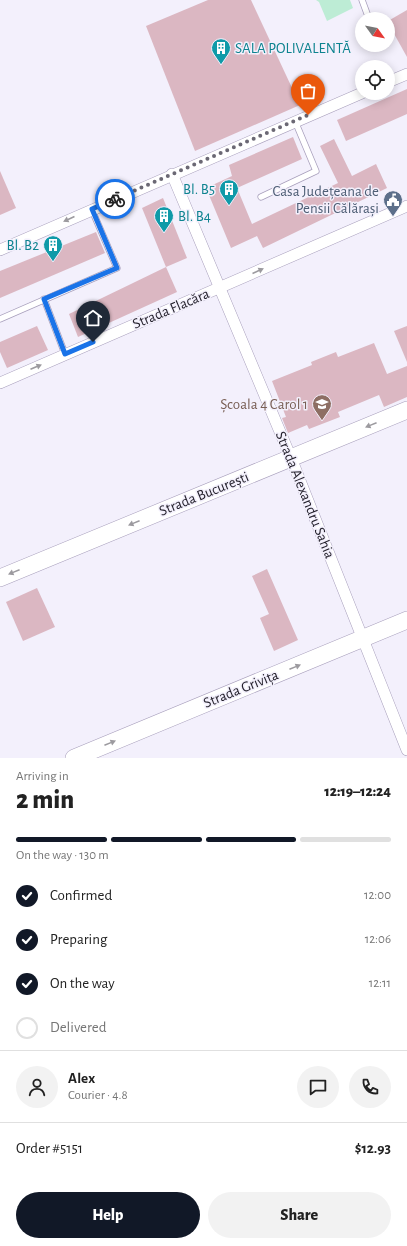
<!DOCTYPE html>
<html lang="en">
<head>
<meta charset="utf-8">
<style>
  :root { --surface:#fff; --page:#f2f2f2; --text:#222; --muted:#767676; --line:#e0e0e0; --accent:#111827 }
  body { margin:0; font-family:"Alegreya Sans",sans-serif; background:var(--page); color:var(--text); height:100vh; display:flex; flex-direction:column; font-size:15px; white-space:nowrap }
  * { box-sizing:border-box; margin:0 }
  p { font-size:13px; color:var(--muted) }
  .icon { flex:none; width:22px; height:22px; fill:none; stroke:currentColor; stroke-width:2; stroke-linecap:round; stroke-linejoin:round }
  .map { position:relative; height:758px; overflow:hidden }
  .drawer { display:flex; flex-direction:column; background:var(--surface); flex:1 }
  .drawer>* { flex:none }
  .needle { width:26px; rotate:123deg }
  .tools { position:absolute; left:355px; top:12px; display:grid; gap:8px }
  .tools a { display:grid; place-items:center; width:40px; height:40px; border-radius:50%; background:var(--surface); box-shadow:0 2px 10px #0003; font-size:20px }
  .pin { position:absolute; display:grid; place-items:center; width:34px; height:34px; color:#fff; margin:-41px -17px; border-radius:50% 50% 50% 0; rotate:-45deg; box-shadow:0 0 4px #0007 }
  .pin .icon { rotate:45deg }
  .courier { position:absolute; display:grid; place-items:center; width:40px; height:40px; margin:-20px; border:3px solid #1a73e8; border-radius:50%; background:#fff; color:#222; box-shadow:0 1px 5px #0007 }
  .summary em { font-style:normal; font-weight:800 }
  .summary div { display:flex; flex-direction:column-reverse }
  .summary { display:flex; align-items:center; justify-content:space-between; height:68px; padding:0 16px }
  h1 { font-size:26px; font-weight:800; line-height:30px }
  .bar { display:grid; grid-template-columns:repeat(4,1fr); gap:6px 4px; align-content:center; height:48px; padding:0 16px }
  .bar i { height:5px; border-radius:3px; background:var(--line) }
  .bar .selected { background:var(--accent) }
  .bar p { grid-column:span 4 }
  .line { display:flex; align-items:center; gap:10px; padding:0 16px; border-top:1px solid var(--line) }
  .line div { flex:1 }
  .round { display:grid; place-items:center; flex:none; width:42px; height:42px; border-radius:21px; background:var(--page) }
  ol { padding:0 16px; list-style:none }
  li { display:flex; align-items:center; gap:12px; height:44px }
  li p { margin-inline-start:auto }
  li .icon { padding:4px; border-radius:50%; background:var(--accent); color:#fff; stroke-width:4 }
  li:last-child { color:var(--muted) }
  li i { width:22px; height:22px; border:2px solid var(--line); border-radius:50% }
  .primary-button { display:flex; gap:8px; margin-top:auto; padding:8px 16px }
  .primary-button a { flex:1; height:46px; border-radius:24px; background:var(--accent); color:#fff; font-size:16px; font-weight:800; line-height:46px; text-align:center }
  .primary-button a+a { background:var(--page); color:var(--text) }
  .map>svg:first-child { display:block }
  .green { fill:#bdecd5 }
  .building { fill:#dbb7c2 }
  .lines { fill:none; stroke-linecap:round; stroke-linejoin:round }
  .lane-casing { stroke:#a89fbc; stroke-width:7 }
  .street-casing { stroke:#a89fbc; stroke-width:12 }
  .primary-casing { stroke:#a89fbc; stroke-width:18 }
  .lane { stroke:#fff; stroke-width:5.5 }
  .street { stroke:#fff; stroke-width:11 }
  .primary { stroke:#fff; stroke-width:17 }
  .oneway { fill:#9c9a9f }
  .done { stroke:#6b6874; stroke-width:4; stroke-dasharray:0 7.2 }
  .route { stroke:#1a73e8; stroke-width:5 }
  .labels { text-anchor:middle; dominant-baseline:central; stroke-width:3; stroke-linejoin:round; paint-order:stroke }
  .culture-label { font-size:15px; fill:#0d838f; stroke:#f3f0fc; text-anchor:start }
  .service-label { font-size:15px; fill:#4e5e75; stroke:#f3f0fc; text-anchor:end }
  .street-label { font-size:15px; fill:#221f2a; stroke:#f3f0fc }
  .education-label { font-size:15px; fill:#785e54; stroke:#f3f0fc; text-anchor:end }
</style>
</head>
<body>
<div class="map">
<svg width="407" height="758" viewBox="0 0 407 758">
  <rect width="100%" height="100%" fill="#f3f0fc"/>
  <polygon class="green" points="316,0 350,0 353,8 327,21 319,2"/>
  <g class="building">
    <polygon points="208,0 251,0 300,105 195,151 146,26"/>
    <polygon points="407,10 407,57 388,23 388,21"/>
    <polygon points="407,89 407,114 346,141 337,120"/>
    <polygon points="293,137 302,159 237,188 252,224 338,183 320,146 334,139 352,176 376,164 387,188 263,248 257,236 231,248 206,188 232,176 229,165"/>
    <polygon points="0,171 16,208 0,215"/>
    <polygon points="163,198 187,258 166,267 142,208"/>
    <polygon points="96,232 105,253 0,298 0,271"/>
    <polygon points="166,267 177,292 78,337 69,314"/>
    <polygon points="37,326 48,350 7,368 0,352 0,342"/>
    <polygon points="407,326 407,362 394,331"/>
    <polygon points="374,343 387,374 407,366 407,397 384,407 379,395 338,412 340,417 309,429 307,425 288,433 282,418 286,417 272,381 312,365 311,362 336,352 338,357"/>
    <polygon points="267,569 298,640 274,651 260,618 269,614 252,576"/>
    <polygon points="37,588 55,627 23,641 6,602"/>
  </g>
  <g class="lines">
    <g class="lane-casing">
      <g id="lane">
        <polyline points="362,0 369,19"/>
        <polyline points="381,45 382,46"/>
        <polyline points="261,197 316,171 295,121"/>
        <polyline points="44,299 65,354"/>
        <polyline points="0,319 117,268 92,210"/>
      </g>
    </g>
    <g class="street-casing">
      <g id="street">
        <polyline points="388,82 407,74"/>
        <polyline points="172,174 291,458 407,750"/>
        <polyline points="0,250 362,93"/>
        <polyline points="0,383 407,206"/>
      </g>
    </g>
    <g class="primary-casing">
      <g id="primary">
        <polyline points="0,578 407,410"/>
        <polyline points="74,758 407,620"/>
      </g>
    </g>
    <use href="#lane" class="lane"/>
    <use href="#street" class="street"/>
    <use href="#primary" class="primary"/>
  </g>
  <defs><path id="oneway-solid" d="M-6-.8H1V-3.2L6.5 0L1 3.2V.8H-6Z"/></defs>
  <g class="oneway">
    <use href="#oneway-solid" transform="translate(69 219) rotate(156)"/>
    <use href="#oneway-solid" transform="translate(258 271) rotate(-24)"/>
    <use href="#oneway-solid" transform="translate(36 367) rotate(-23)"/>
    <use href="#oneway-solid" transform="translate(371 425) rotate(158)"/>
    <use href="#oneway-solid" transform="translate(134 523) rotate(158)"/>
    <use href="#oneway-solid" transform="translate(14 572) rotate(158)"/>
    <use href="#oneway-solid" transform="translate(295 667) rotate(-22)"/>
    <use href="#oneway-solid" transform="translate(110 743) rotate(-22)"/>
  </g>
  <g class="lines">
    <polyline class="done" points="115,199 308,115"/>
    <polyline class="route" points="93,342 65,354 44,299 117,268 92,209 115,199"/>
  </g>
  <defs>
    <g id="building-pin" transform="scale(1)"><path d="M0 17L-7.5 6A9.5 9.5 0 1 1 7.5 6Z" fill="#0f9aa8" stroke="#f3f0fc"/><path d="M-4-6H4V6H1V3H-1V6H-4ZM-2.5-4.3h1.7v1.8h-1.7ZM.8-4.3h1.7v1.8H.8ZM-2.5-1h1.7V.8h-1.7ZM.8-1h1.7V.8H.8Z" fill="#fff"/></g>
    <g id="civic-pin" transform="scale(1)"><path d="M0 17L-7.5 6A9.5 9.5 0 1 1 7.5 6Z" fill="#5c6f8a" stroke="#f3f0fc"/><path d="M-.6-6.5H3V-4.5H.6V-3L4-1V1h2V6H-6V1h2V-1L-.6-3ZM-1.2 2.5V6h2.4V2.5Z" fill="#fff"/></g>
    <g id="school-pin" transform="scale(1)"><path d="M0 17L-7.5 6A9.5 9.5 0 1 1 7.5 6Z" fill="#8d6e63" stroke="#f3f0fc"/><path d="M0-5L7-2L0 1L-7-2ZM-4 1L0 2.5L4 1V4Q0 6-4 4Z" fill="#fff"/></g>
  </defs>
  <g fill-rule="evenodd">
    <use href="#building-pin" x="221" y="48"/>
    <use href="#building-pin" x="229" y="189"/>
    <use href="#civic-pin" x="393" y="200"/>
    <use href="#building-pin" x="164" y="216"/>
    <use href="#building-pin" x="53" y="245"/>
    <use href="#school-pin" x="322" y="404"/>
  </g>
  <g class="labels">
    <g class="culture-label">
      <text x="235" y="48">SALA POLIVALENTĂ</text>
      <text x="215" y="189" text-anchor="end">Bl. B5</text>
      <text x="178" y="216">Bl. B4</text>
      <text x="39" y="245" text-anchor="end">Bl. B2</text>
    </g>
    <g class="service-label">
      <text x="379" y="191">Casa Județeana de<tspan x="379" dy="17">Pensii Călărași</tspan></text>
    </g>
    <g class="street-label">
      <text transform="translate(171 309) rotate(-23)">Strada Flacăra</text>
      <text transform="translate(204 494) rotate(-22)">Strada București</text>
      <text transform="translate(305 495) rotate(68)">Strada Alexandru Sahia</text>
      <text transform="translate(241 689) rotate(-22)">Strada Grivița</text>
    </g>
    <g class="education-label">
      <text x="308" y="404">Școala 4 Carol 1</text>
    </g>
  </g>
</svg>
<div class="tools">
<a><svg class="needle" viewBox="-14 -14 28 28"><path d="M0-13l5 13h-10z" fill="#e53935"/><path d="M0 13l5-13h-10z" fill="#767676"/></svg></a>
<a><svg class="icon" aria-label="locate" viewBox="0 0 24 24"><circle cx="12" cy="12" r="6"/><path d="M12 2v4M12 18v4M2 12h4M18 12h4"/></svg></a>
</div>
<div class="pin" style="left:308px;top:115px;background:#ea580c"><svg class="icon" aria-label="bag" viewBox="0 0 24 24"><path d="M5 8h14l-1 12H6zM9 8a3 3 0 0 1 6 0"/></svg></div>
<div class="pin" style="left:93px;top:342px;background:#1f2937"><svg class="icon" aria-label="home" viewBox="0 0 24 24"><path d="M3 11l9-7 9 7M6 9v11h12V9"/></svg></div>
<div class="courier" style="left:115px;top:199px"><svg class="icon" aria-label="bike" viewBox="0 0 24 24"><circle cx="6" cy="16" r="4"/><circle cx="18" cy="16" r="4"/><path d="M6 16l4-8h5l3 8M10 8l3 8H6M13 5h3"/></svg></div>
</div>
<section class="drawer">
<div class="summary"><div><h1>2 min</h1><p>Arriving in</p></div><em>12:19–12:24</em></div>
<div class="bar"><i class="selected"></i><i class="selected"></i><i class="selected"></i><i></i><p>On the way · 130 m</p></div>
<ol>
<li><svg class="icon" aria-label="check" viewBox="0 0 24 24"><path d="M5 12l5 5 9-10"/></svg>Confirmed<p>12:00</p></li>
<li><svg class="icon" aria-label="check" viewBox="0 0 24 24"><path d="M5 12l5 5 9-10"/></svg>Preparing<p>12:06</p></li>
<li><svg class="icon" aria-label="check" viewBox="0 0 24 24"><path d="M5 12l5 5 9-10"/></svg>On the way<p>12:11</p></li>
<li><i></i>Delivered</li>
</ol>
<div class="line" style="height:72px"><a class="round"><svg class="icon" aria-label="person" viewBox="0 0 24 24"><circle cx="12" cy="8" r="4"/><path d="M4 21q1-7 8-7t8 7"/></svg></a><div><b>Alex</b><p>Courier · 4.8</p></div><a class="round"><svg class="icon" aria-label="chat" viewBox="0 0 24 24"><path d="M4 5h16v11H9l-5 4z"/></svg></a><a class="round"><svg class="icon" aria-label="phone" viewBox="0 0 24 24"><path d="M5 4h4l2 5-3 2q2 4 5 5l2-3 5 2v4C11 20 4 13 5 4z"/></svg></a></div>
<div class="line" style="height:52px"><div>Order #5151</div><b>$12.93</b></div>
<div class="primary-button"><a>Help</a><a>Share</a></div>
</section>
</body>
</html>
